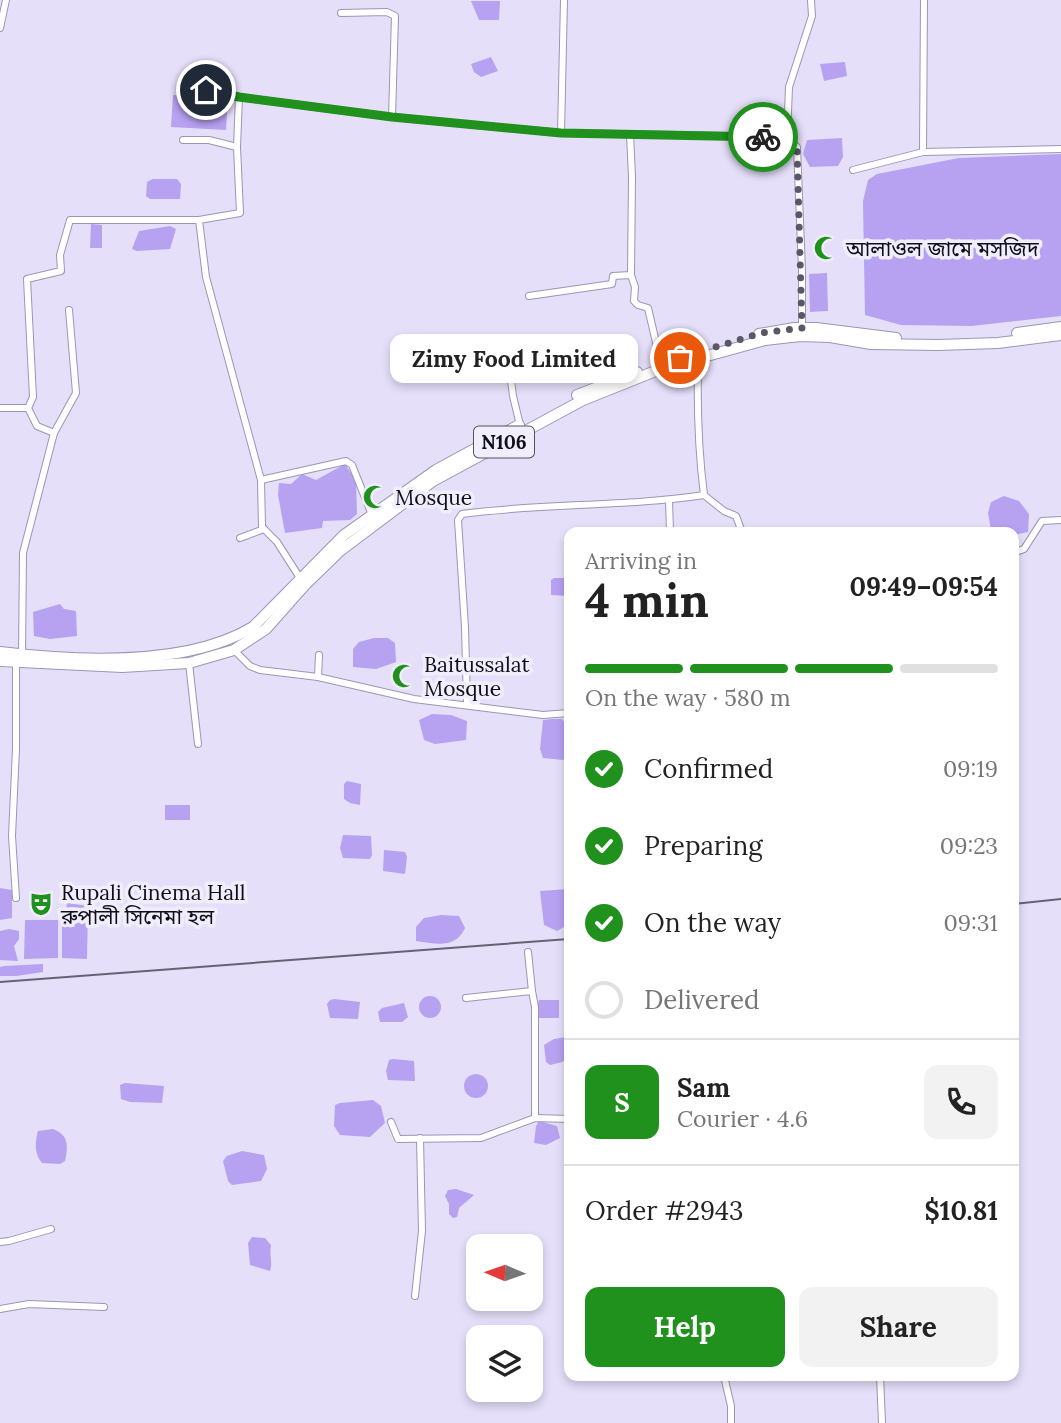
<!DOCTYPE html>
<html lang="en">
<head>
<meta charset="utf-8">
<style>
  :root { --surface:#fff; --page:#f2f2f2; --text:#222; --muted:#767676; --line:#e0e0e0; --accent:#1f911c }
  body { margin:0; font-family:Lora,"Noto Sans Bengali",serif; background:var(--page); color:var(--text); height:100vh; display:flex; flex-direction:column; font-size:26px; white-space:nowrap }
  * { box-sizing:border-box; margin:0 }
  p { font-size:23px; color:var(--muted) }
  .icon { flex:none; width:38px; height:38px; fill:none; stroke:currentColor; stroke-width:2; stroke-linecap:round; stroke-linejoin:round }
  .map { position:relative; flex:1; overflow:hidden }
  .side { position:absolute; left:564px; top:527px; width:455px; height:854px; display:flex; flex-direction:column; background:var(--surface); border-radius:14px; box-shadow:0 4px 10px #0003 }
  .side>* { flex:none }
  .needle { width:46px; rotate:272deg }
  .fabs { position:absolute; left:466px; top:1234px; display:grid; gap:14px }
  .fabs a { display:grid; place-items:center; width:77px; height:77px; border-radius:14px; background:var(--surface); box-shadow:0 4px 10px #0003; font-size:35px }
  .pin { position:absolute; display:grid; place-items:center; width:60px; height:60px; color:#fff; margin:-30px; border:4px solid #fff; border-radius:50%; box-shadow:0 2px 7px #0007 }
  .courier { position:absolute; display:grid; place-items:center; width:70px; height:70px; margin:-35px; border:5px solid #1f911c; border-radius:50%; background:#fff; color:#222; box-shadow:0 2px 9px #0007 }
  .bubble { position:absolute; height:49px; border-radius:14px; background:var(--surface); box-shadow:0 4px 10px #0003; font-size:23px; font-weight:800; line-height:49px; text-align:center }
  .headline em { font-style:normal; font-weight:800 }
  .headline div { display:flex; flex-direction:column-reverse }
  .headline { display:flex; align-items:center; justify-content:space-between; height:119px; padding:0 21px }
  h1 { font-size:46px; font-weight:800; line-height:52px }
  .bar { display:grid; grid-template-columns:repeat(4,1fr); gap:10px 7px; align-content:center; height:84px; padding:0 21px }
  .bar i { height:9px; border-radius:5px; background:var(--line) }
  .bar .active { background:var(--accent) }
  .bar p { grid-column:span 4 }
  .line { display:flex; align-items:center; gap:18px; padding:0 21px; border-top:2px solid var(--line) }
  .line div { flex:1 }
  .round { display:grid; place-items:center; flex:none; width:74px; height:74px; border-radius:14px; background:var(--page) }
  ol { padding:0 21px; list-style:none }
  li { display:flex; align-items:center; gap:21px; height:77px }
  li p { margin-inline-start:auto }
  li .icon { padding:7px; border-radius:50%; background:var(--accent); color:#fff; stroke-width:4 }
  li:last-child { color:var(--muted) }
  li i { width:38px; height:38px; border:4px solid var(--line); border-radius:50% }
  .cta { display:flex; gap:14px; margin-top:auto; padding:14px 21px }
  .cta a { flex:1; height:80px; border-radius:14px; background:var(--accent); color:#fff; font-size:28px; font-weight:800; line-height:80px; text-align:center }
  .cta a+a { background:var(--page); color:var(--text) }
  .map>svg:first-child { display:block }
  .water { fill:#b7a1f1 }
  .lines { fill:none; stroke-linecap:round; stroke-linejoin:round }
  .minor-casing { stroke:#9c95b4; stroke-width:8 }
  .trunk-casing { stroke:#9c95b4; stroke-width:12 }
  .minor { stroke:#fff; stroke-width:6 }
  .trunk { stroke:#fff; stroke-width:10 }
  .rail { stroke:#666274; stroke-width:2 }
  .done { stroke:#5b5768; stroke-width:7; stroke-dasharray:0 12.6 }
  .route { stroke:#1f911c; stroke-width:9 }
  .labels { text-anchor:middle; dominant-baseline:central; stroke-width:7; stroke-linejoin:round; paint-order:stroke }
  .shield { fill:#f1eefc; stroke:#54515d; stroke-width:2 }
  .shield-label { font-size:19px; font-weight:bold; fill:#110e19 }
  .poi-label { font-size:21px; fill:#110e19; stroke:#f1eefc; text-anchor:start }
</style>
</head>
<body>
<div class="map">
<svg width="1061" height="1423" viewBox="0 0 1061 1423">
  <rect width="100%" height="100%" fill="#e5dffa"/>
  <g class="water">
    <polygon points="471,1 500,1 499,20 479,20"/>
    <polygon points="491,57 498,71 481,77 474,72 471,64"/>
    <polygon points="845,62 847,76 824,81 820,64"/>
    <polygon points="173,95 228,98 226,130 171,127"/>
    <polygon points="842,138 843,157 838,166 810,167 803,154 807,140"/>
    <polygon points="1061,154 1061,316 972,326 901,325 865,315 863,201 868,180 877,174 959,158"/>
    <polygon points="153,179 177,179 181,184 180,199 150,199 146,196 147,182"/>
    <polygon points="91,224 102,225 102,248 90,248"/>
    <polygon points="170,226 176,229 170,249 137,251 132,249 139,231"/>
    <polygon points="827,273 828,311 810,312 809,274"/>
    <polygon points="345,464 356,481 357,514 350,520 323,521 322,528 285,533 278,495 279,483 291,484 302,474 316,480"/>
    <polygon points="1004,496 1019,501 1029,514 1028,532 1013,535 1013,532 991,530 988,513 991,502"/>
    <polygon points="554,578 569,578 569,596 551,595 551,580"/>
    <polygon points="60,604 64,609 76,611 77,636 50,639 34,636 33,612"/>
    <polygon points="374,638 388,638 395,643 396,662 376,669 353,667 353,649 359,642"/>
    <polygon points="432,714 451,715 467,721 466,740 435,744 424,740 419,720"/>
    <polygon points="552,719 562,719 569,729 569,755 563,760 543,758 540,749 543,720"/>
    <polygon points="347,781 361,784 360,805 350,803 344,799 344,784"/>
    <rect x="165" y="805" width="25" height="15"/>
    <polygon points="343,835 371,836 372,855 370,859 343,858 340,848"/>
    <polygon points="384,850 405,852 407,857 405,874 383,871"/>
    <polygon points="0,888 12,890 12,918 0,920"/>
    <polygon points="569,889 569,924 557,931 544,925 540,891"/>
    <polygon points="67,903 88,906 87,959 62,958 62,923 65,920"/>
    <path d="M441,915L459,916L465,928C455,949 437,944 416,941V927L424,918Z"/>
    <polygon points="25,920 58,920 58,958 24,959"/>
    <polygon points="9,929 19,931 19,939 14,946 18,961 0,960 0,931"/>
    <polygon points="43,964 43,972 16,976 0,976 0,967 4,966"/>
    <circle cx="430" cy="1007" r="11"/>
    <polygon points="334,999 360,1002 358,1019 330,1018 327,1004 330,1000"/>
    <polygon points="539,1000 559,1000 559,1018 538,1018 537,1007"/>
    <polygon points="404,1003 408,1017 402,1022 380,1022 378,1012 382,1008"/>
    <polygon points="566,1037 569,1058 562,1062 550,1065 546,1062 544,1045 554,1039"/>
    <polygon points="393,1059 414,1061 415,1081 388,1080 386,1071 389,1060"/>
    <circle cx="476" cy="1086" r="12"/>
    <polygon points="125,1083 164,1086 162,1103 130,1102 121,1099 120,1085"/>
    <polygon points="373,1100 381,1106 385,1123 370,1137 340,1135 334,1126 335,1105 340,1103"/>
    <polygon points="539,1121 557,1126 560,1138 546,1145 534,1143 536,1126"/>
    <path d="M53,1129C69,1135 68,1146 65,1161L60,1164L42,1163C34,1154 35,1142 38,1131Z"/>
    <polygon points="242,1151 264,1155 267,1169 261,1181 232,1185 228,1181 223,1161 227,1156"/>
    <polygon points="456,1189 474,1195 459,1208 457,1217 453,1218 449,1214 449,1204 445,1196 448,1190"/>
    <path d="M252,1237L265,1238L271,1245C269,1255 273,1262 270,1271L250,1265L248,1243Z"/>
  </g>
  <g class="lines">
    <g class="minor-casing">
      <g id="minor">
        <polyline points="341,13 387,12 395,16 392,117"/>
        <polyline points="0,28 6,0"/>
        <polyline points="201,86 213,92 239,97"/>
        <polyline points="561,133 787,137"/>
        <polyline points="630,134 632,177 631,275 635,287 634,301 638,305 648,308 661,364"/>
        <polyline points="183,140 209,140 237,147"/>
        <polyline points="923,152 924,0"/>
        <polyline points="853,170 923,152 1061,149"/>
        <polyline points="529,296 612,284 613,276 631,275"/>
        <polyline points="802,328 802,270 797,147 787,137 789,87 812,16 811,0"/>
        <path d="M698,359C697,405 698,449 704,495L724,511L736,516L742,532"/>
        <polyline points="509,365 513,396 520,425"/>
        <polyline points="0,408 28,408"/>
        <polyline points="54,433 76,393 69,310"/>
        <polyline points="261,480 346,461 352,465 372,515"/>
        <polyline points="669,500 670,532"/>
        <polyline points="240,538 264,529"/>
        <polyline points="1013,553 1024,549 1042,521 1061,520"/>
        <polyline points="300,578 277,542 262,527 261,480 206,277 199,220 240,213 237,147 239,97 392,117 561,133 564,0"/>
        <polyline points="234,650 250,666 260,670 318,677 414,699 543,715 569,713"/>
        <polyline points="22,655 23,553 54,433 37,426 28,408 33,397 27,279 61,271 60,255 70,220 199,220"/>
        <polyline points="16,663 16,749 12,836 16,898"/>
        <polyline points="189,663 198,744"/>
        <polyline points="318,677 319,655"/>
        <path d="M467,704L465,627L458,520L462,514C542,503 624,507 704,495"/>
        <polyline points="528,952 532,991"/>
        <polyline points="466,998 532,991 535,1007 535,1118"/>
        <polyline points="391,1122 398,1139 481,1138 535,1118 569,1119"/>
        <polyline points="0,1242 9,1241 51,1229"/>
        <polyline points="415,1296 422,1231 420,1138"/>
        <polyline points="0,1309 29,1304 104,1307"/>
        <polyline points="724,1376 731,1406 731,1423"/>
        <polyline points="880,1376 882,1423"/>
      </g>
    </g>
    <g class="trunk-casing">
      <g id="trunk">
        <polyline points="1017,333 1061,327"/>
        <polyline points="759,334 794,328 816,328 896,338"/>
        <polyline points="577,395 637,372"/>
        <path d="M0,652C75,661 187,667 253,627L344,535L436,470L519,425"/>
        <polyline points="0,661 122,667 189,663 234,650 266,629 305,585 340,551 433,481 583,400 663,368 765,340 800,336 830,337 871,344 938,345 998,343 1061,335"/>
      </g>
    </g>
    <use href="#minor" class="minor"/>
    <use href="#trunk" class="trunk"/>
    <g class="rail">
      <polyline points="1013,904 1061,899"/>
      <polyline points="0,982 569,939"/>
    </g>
  </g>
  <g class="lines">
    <polyline class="done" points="680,358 761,333 802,328 797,147 787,137 763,137"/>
    <polyline class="route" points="206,90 239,97 392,117 561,133 763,137"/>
  </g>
  <defs>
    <g id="mosque-bare" transform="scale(1.89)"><path d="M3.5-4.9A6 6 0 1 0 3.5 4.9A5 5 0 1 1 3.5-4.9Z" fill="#1f911c" stroke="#f1eefc" stroke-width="2.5" paint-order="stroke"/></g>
    <g id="theatre-bare" transform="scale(1.89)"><path d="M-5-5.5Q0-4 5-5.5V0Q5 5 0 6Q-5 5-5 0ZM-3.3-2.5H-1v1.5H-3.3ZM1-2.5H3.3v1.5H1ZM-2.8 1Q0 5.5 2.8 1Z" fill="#1f911c" stroke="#f1eefc" stroke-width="2.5" paint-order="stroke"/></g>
  </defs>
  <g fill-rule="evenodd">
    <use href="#mosque-bare" x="826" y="248"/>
    <use href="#mosque-bare" x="375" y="497"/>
    <use href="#mosque-bare" x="404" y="676"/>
    <use href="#theatre-bare" x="41" y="904"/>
  </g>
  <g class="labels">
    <rect class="shield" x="474" y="426.5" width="60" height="31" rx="5"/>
    <g class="shield-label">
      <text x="504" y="442">N106</text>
    </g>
    <g class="poi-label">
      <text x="846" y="248">আলাওল জামে মসজিদ</text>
      <text x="395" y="497">Mosque</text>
      <text x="424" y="664">Baitussalat<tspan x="424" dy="24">Mosque</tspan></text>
      <text x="61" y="892">Rupali Cinema Hall<tspan x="61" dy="24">রুপালী সিনেমা হল</tspan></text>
    </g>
  </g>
</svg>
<div class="fabs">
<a><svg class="needle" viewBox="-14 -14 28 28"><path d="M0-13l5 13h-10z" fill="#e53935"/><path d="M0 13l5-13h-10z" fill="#767676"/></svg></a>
<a><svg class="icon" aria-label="layers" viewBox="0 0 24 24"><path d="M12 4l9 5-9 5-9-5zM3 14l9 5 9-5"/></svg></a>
</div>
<div class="pin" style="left:680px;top:358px;background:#ea580c"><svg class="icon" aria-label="bag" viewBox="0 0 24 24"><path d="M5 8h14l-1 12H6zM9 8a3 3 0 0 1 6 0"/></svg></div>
<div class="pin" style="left:206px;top:90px;background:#1f2937"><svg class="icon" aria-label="home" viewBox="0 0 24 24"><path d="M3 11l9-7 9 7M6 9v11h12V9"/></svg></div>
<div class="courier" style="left:763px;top:137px"><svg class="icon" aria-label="bike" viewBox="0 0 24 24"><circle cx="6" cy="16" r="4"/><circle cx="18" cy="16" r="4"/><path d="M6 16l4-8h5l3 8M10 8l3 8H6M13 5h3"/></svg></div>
<div class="bubble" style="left:390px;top:334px;width:248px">Zimy Food Limited</div>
<section class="side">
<div class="headline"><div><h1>4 min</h1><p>Arriving in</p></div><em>09:49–09:54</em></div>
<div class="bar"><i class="active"></i><i class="active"></i><i class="active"></i><i></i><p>On the way · 580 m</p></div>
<ol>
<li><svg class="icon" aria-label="check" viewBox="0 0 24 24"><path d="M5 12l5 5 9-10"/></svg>Confirmed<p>09:19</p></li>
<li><svg class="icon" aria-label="check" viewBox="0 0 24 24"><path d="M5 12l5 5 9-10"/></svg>Preparing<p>09:23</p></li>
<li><svg class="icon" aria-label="check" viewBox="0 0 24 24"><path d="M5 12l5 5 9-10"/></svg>On the way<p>09:31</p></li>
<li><i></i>Delivered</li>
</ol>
<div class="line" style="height:126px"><b class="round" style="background:var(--accent);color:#fff">S</b><div><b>Sam</b><p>Courier · 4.6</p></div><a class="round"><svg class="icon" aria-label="phone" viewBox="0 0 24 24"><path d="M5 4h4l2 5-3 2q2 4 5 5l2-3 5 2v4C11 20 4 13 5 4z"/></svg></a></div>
<div class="line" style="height:91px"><div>Order #2943</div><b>$10.81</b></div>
<div class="cta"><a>Help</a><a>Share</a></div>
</section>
</div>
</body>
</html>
